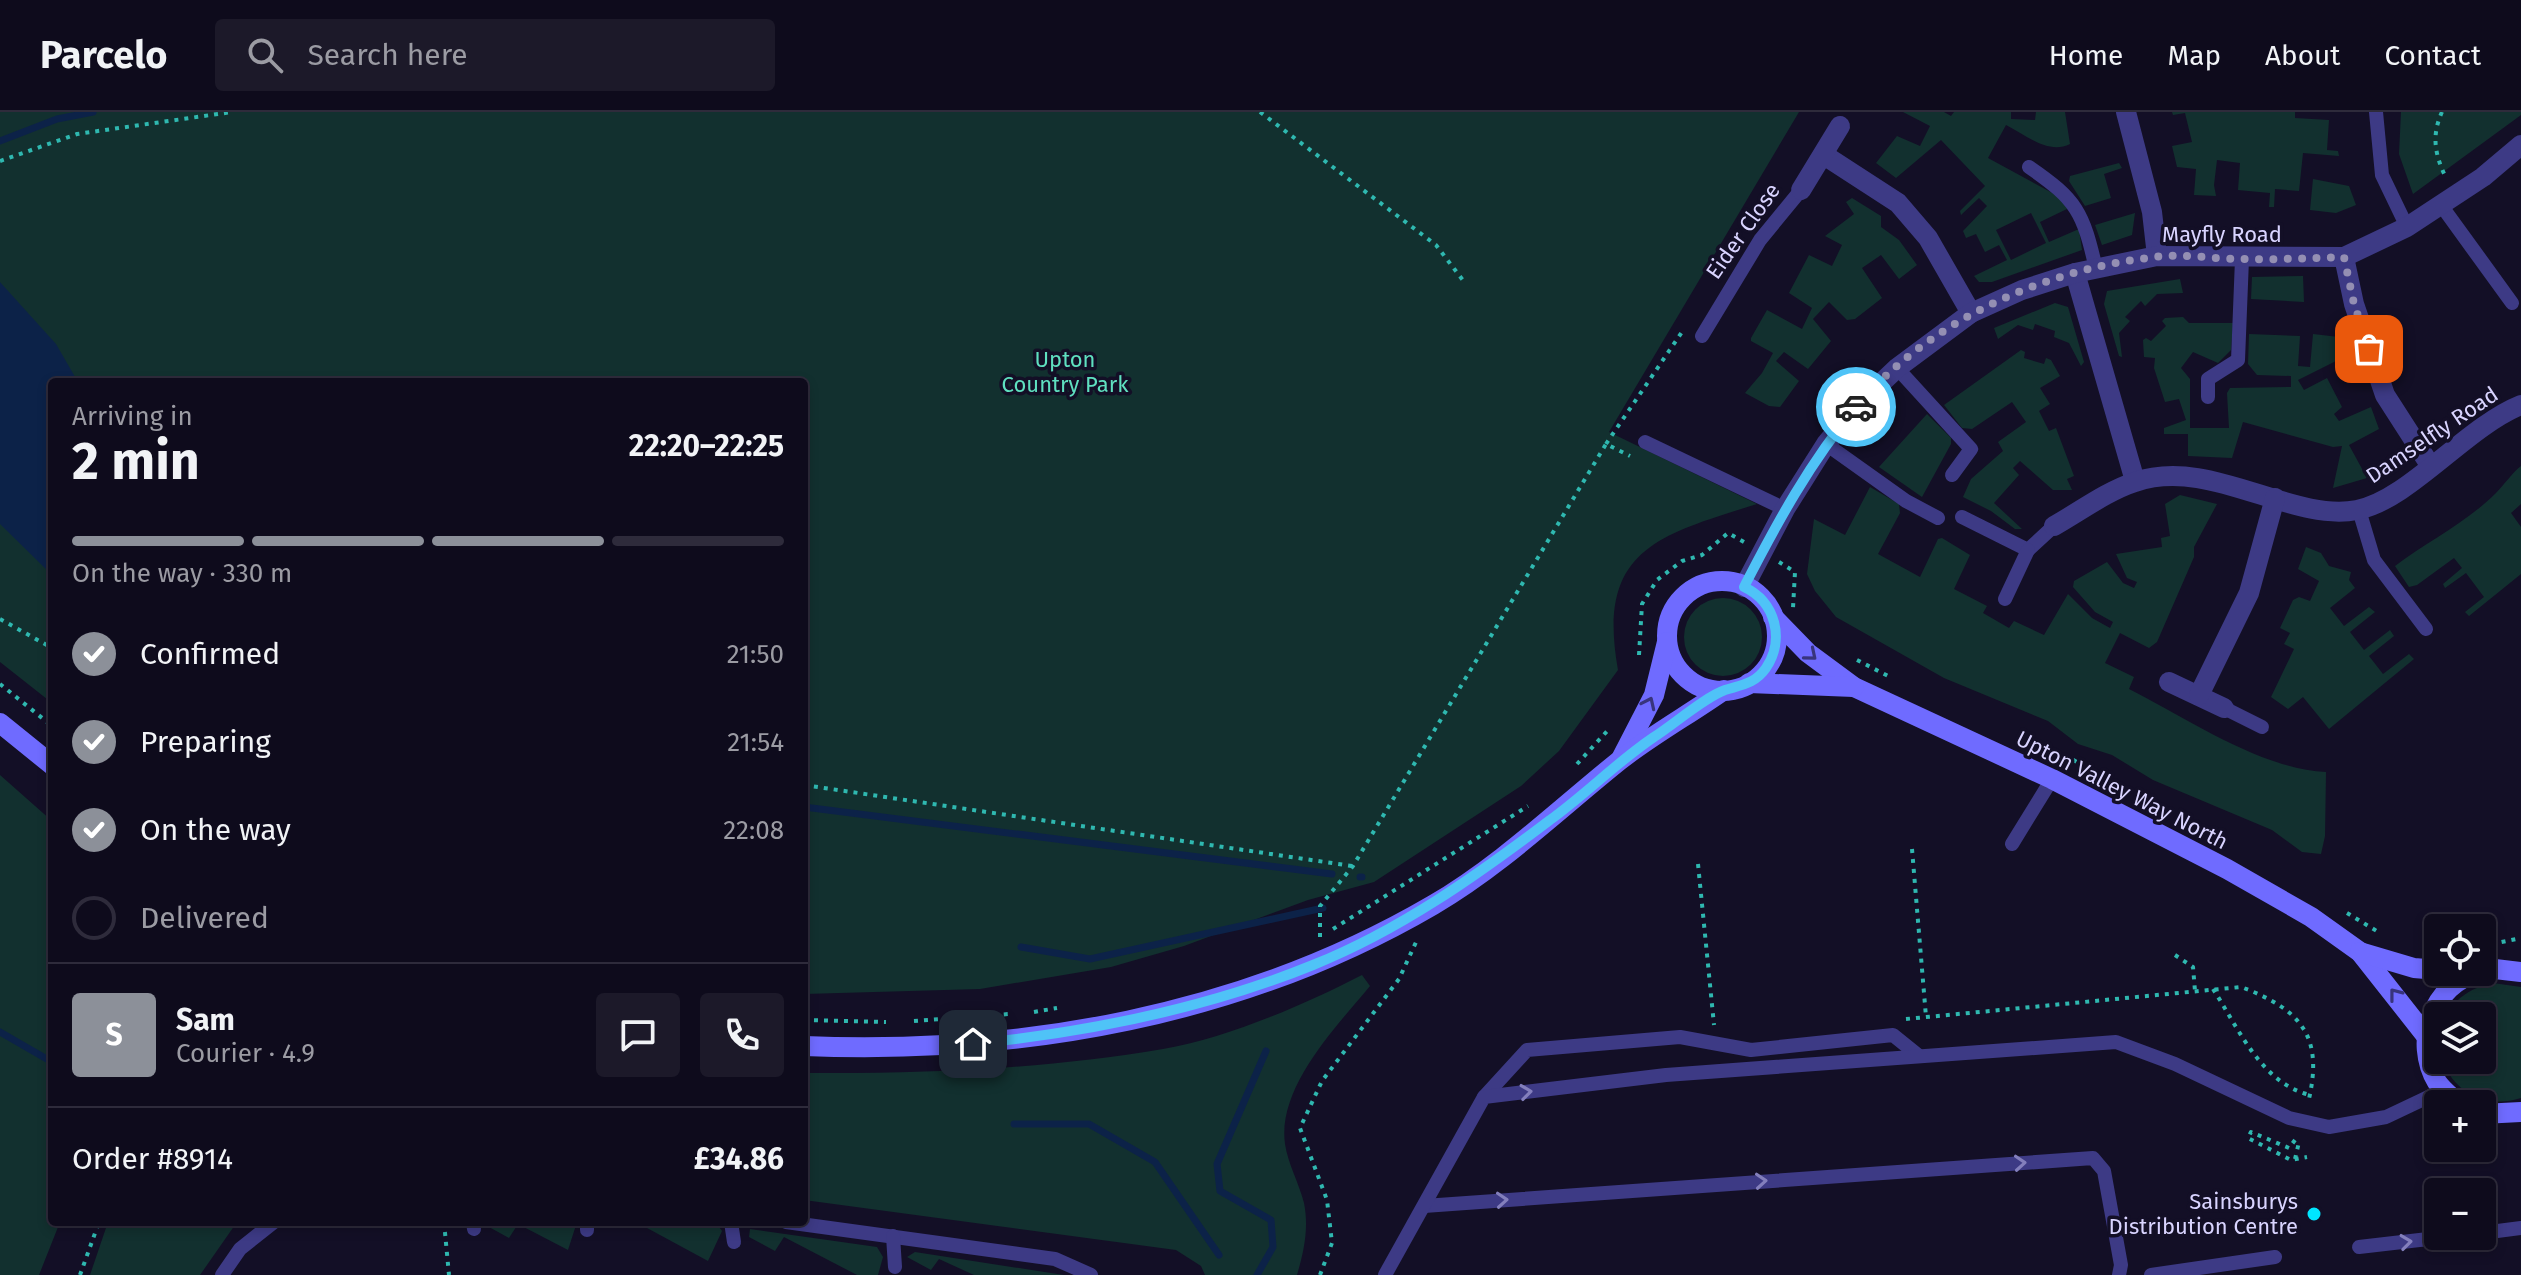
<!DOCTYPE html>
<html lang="en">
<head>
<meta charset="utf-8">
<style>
  :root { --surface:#0e0b1c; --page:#1c1929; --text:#f1f3f6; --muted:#9b9ba3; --line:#2e2b3b; --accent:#8c9099 }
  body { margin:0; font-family:"Fira Sans",sans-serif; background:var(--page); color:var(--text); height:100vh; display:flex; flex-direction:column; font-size:30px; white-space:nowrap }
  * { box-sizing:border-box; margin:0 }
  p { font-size:26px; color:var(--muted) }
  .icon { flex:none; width:44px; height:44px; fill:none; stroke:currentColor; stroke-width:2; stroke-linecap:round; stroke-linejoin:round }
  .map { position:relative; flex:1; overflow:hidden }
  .panel { position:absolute; left:48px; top:266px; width:760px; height:848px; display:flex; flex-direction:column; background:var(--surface); border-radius:8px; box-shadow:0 4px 12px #0003,0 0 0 2px var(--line) }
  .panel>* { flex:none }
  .buttons { position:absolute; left:2424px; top:802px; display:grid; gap:16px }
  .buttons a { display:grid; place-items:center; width:72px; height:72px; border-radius:8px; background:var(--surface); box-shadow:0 4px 12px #0003,0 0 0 2px var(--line); font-size:40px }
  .pin { position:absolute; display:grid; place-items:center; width:68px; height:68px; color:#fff; margin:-34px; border-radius:16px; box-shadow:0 4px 12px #0006 }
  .courier { position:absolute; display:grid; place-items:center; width:80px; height:80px; margin:-40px; border:6px solid #4fc3f7; border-radius:50%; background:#fff; color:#222; box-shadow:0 2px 10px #0007 }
  .summary em { font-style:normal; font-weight:700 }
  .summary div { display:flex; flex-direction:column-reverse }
  .summary { display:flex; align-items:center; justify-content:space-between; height:136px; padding:0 24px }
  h1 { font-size:52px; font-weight:700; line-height:60px }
  .bar { display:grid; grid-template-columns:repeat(4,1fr); gap:12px 8px; align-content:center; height:96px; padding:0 24px }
  .bar i { height:10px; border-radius:6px; background:var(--line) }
  .bar .on { background:var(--accent) }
  .bar p { grid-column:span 4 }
  .line { display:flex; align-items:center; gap:20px; padding:0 24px; border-top:2px solid var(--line) }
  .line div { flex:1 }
  .round { display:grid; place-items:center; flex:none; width:84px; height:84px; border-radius:8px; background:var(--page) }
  ol { padding:0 24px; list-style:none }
  li { display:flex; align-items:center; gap:24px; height:88px }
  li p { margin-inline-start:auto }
  li .icon { padding:8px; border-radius:50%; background:var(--accent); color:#fff; stroke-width:4 }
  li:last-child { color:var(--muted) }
  li i { width:44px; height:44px; border:4px solid var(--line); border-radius:50% }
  header { display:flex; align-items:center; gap:48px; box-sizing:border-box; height:112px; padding:0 40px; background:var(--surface); border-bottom:2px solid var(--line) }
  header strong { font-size:38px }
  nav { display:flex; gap:44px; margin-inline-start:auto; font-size:28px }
  .search { width:560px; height:72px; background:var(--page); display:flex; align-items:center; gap:20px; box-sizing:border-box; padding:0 28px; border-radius:8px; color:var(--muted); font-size:30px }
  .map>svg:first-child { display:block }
  .green { fill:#12302f; fill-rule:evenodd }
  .water { fill:#0c2248 }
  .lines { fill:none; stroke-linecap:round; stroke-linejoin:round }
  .stream { stroke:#0c2248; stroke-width:7 }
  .path { stroke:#2fb8b0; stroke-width:4; stroke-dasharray:4 6; stroke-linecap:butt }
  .lane { stroke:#3d3a85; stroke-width:14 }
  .street { stroke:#3d3a85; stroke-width:20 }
  .secondary { stroke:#6f6bff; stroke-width:20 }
  .oneway { stroke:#38347d }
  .oneway2 { stroke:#837fbc }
  .done { stroke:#948fb3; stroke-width:8; stroke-dasharray:0 14.4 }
  .route { stroke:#4fc3f7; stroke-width:10 }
  .poi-dot { fill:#00e5ff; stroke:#130f26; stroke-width:3 }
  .labels { text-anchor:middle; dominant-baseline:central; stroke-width:7; stroke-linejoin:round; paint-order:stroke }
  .street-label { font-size:22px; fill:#d9d4ff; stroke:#130f26 }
  .park-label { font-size:22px; fill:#5fe0c0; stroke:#130f26 }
  .poi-label { font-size:22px; fill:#d9d4ff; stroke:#130f26; text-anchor:end }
</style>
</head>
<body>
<header>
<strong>Parcelo</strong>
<div class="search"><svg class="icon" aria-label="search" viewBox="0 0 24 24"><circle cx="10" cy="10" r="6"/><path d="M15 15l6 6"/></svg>Search here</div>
<nav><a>Home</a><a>Map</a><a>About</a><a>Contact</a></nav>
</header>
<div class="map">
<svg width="2521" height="1163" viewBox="0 0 2521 1163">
  <rect width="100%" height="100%" fill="#130f26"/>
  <g class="green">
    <path d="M0,0H1799L1609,320L1757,392C1659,423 1596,437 1618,558L1559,639L1521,674L1374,770L1308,788L1184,834L1111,855L980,877L804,882V270H52V591L0,550Z"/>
    <path d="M1903,0H1944L1951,4L1954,0H2011V7L2035,8L2036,0H2065L2070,32C2048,43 2026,23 2006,13L1988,46L2056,83L2069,96L2040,110L2049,130L2079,117L2082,138L1992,170H1979L1974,164L2007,148L1999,133L1985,140L1976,122L1966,126L1963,119L1987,94L1979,86L1961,103L1960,99L1985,74L1941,28L1896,66L1876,51L1897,24L1920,34L1930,14ZM2031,101L2046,131L2011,148L1996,118Z"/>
    <polygon points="2172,0 2295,0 2295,6 2329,8 2327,38 2338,39 2339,44 2303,41 2299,79 2275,77 2274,95 2269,95 2270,81 2238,78 2240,51 2217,48 2214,73 2216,84 2194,83 2196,57 2177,55 2172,34 2192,30 2185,1 2173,3"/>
    <polygon points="2401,0 2521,0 2521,3 2413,82 2399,42"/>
    <polygon points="2119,51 2122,56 2104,62 2111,86 2085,94 2069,69 2070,64"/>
    <polygon points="2313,67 2349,74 2356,93 2336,101 2310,98"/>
    <polygon points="1852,86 1881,104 1881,115 1899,128 1917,153 1899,167 1881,143 1862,156 1882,186 1855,207 1847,208 1829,190 1813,207 1831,229 1808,257 1784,240 1776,249 1799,269 1780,295 1769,294 1745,281 1762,261 1773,241 1751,229 1751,226 1767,198 1802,217 1812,196 1789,181 1809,143 1832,154 1842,133 1825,124 1854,102 1846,90"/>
    <polygon points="2135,101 2132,123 2102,133 2095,113"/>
    <polygon points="2303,164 2304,190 2251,187 2252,165"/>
    <polygon points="2180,167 2183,181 2157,182 2145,194 2141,189 2125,205 2130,209 2119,221 2122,245 2119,244 2104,192 2107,179"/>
    <polygon points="2055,191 2068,195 2084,250 2081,254 2069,231 2054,225 2055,219 2035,212 2033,218 2018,213 1998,227 1994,216"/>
    <polygon points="2183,205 2189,211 2233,211 2231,238 2218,251 2193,240 2181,256 2190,267 2190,316 2229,316 2227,281 2230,276 2291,275 2291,264 2257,263 2248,252 2249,222 2300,224 2298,254 2310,255 2313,222 2339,225 2343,241 2340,247 2298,268 2304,278 2327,266 2342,295 2334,302 2339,309 2371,295 2379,317 2349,333 2367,366 2333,376 2342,334 2333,335 2243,310 2232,346 2188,344 2188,322 2164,322 2164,316 2186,308 2179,287 2165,290 2154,256 2155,246 2144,245 2143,228 2146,226 2151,229 2166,214 2162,209 2165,206"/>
    <polygon points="2021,238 2025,240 2024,246 2044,252 2046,246 2051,248 2060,264 2040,276 2050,292 2039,299 2049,319 2056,316 2074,364 2067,367 2072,378 2053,378 2020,349 2013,356 2019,363 1994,391 2022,417 2015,417 1991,399 1963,385 1971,367 2003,339 1998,330 2026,310 2012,290 1972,317 1962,316 1944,293"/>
    <polygon points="1927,302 1951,326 1951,332 1922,385 1879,355"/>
    <path d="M2521,354V392L2511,401L2521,415V462L2469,504L2465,500L2484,485L2466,461L2445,476L2443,472L2462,456L2454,446L2417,473L2409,475L2395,454C2428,429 2466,411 2496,381C2505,372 2511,362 2521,354Z"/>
    <path d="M1870,375L1899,392L1900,401L1878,442L1920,465L1938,427L1942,426L1970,443L1954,477L1987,494L1983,501L2009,516L2014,509L2044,523L2068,482L2092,506L2110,516L2113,510L2095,500L2073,475L2074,469L2107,450L2123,471L2134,476L2137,470L2127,466L2116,442L2162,435L2161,426L2170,424L2165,392L2180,383L2217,392L2194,435V445L2157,530L2149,536L2120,521L2105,551L2134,565L2129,577C2188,607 2261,657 2326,660L2325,724L2321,742L2302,740L2272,718L2153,668L2112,643L2078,632L2048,609L1944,566L1836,505L1815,479L1807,462L1814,407L1845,423Z"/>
    <polygon points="2306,435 2321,441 2329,454 2351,460 2349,468 2355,476 2330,496 2344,514 2369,495 2375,500 2350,520 2364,538 2390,518 2394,524 2369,544 2383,562 2409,542 2414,547 2329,617 2303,585 2288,597 2271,585 2294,537 2284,532 2290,521 2280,516 2293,488 2299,485 2310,489 2319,469 2298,457"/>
    <circle cx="1723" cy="525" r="39"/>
    <polygon points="0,663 52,709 52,1110 60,1110 39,1163 0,1163"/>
    <path d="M1362,863L1370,874C1337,914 1277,975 1285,1032C1288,1052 1299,1071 1304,1091C1309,1116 1304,1139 1297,1163H1205L1201,1154L1176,1138L804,1088V961C922,962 1046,957 1163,937C1227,926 1304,893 1362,863Z"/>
    <path d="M2493,871L2521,875V986C2487,997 2455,982 2442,948H2482V904H2446C2457,884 2472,876 2493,871Z"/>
    <polygon points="108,1110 237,1110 200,1163 90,1163"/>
    <polygon points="488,1110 577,1110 568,1138 518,1112 509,1126 489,1115"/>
    <polygon points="636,1110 717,1112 722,1119 708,1149"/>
    <polygon points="750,1117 877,1135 883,1145 878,1163 857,1163 784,1125 775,1139 749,1125"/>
    <polygon points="915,1140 1064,1163 974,1163 939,1147 931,1158 907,1145"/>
  </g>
  <polygon class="water" points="0,170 56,232 78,270 52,270 52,463 0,412"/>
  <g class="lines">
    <g class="stream">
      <polyline points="0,29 57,7 93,0"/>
      <polyline points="804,695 1332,762"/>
      <polyline points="1360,765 1362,765"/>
      <polyline points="1021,835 1090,847 1323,796"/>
      <polyline points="0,920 52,950"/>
      <polyline points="1014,1012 1089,1012 1155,1050 1219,1143"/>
      <polyline points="1257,1163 1273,1135 1271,1108 1220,1079 1217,1052 1266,939"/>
    </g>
    <g class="path">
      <polyline points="1260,0 1436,133 1465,171"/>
      <path d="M2442,0C2431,24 2435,43 2446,66"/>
      <polyline points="0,49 77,22 232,0"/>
      <polyline points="1606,332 1684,217"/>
      <polyline points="1779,450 1795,460 1793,496"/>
      <polyline points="0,507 52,536"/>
      <polyline points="1639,543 1642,492 1657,468 1682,449 1702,443 1728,421 1744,430"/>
      <polyline points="1857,548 1892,566"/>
      <polyline points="0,572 52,614"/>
      <polyline points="2027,628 2068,645 2115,672"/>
      <polyline points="1577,652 1609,617"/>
      <polyline points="804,673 1352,754"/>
      <polyline points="1912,737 1926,905"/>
      <polyline points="1698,752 1714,913"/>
      <polyline points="2347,801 2380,821"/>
      <polyline points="1333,817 1528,694"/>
      <polyline points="1320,825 1320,794 1353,754 1606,332 1630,344"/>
      <polyline points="2482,834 2521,826"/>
      <polyline points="2175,843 2193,855 2195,879"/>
      <path d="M2213,877C2239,917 2261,971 2310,983"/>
      <polyline points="1034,900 1057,896"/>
      <path d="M1906,907L2241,875C2303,898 2324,926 2308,991"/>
      <polyline points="804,908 886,910"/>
      <polyline points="914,909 1009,902"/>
      <polyline points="2295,1028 2289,1036 2251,1020 2248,1026 2291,1048 2307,1045"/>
      <polyline points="2295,1047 2299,1030"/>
      <polyline points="444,1110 449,1163"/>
      <polyline points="80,1163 99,1110"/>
      <polyline points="1320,1163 1332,1131 1327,1088 1300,1016 1322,969 1399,867 1417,828"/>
    </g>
    <g class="lane">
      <polyline points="2376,0 2382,63 2407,115"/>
      <path d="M2029,55C2077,88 2083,100 2096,157"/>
      <polyline points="2441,93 2512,191"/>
      <polyline points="1702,224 1760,128 1801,78"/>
      <polyline points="1897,256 1971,337 1952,363"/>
      <polyline points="2208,285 2208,267 2238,248 2242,147"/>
      <polyline points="1645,330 1785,397"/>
      <polyline points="1826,332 1906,389 1938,406"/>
      <polyline points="2359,398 2374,448 2426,517"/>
      <polyline points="1962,405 2028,438 2054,414"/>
      <polyline points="2005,487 2028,438"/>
      <polyline points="2224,596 2262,615"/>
      <polyline points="2012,732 2052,667"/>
      <polyline points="1484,985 1527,938 1680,925 1751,938 1893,923 1919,944"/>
      <polyline points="1424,1094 2093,1046 2104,1059 2121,1153 2119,1163"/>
      <polyline points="473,1110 474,1117"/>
      <polyline points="587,1110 587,1118"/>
      <polyline points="731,1110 734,1130"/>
      <polyline points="786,1110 1055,1147 1091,1163"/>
      <polyline points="2482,1121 2521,1116"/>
      <polyline points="893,1124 895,1155"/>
      <polyline points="2359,1135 2454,1124"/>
      <polyline points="222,1163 240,1137 274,1110"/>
      <polyline points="1385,1163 1484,985 1666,963 2116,930 2175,952 2289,1006 2329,1015 2386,1005 2443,978"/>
      <polyline points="2151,1163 2275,1145"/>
    </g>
    <g class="street">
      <polyline points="2126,0 2152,100 2157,144"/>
      <polyline points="1824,43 1898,91 1928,126 1971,201"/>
      <polyline points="1801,78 1840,14"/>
      <polyline points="2344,145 2354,192 2385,283 2430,353"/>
      <polyline points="2075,161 2135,369"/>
      <path d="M2054,414C2079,400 2107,379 2135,370C2210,344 2291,411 2357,398C2409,388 2466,315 2521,293"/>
      <polyline points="1744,475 1785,397 1826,332 1860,291 1897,256 1971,201 2022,178 2075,161 2157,144 2344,145 2407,115 2483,65 2521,33"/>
      <polyline points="2169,570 2224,596"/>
      <polyline points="2199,583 2249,481 2275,386"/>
    </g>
    <g class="secondary">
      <circle cx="1722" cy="524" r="55"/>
      <polyline points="1773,505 1808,541 1854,575 2052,667 2227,757 2311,805 2360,840 2427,925"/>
      <polyline points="1749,571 1854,575"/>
      <polyline points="0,611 52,653"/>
      <polyline points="1622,645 1654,583 1667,530"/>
      <polyline points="2360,840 2414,856 2438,858"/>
      <polyline points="2482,859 2495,857 2521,860"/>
      <path d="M804,934C1021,943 1243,904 1433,793C1500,754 1558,698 1619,649C1652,623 1690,602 1724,578"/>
      <path d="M2459,992C2452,985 2443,979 2437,970C2413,930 2432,872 2479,860"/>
      <polyline points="2482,1002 2521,1000"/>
    </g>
  </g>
  <defs><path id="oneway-chevron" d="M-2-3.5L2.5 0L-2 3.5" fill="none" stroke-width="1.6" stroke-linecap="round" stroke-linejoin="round" transform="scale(2)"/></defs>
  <g class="oneway">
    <use href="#oneway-chevron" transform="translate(1811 543) rotate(40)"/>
    <use href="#oneway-chevron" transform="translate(1649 591) rotate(-65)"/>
    <use href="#oneway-chevron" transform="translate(2395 882) rotate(-128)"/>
  </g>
  <g class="oneway2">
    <use href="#oneway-chevron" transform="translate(1526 980) rotate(-7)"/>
    <use href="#oneway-chevron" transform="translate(2020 1051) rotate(-4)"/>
    <use href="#oneway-chevron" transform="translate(1761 1069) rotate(-4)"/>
    <use href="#oneway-chevron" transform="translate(1502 1088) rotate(-4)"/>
    <use href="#oneway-chevron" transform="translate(2406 1130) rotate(-7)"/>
  </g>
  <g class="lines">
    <path class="done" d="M1856,295C1930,208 2043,158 2155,145C2182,141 2212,147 2240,147C2275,148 2309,146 2344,145L2354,192L2369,237"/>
    <path class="route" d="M973,932C1089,920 1205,897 1313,853C1400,818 1476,764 1550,708C1586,682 1617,650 1654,625C1673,613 1705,585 1725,578C1741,573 1755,572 1766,556C1785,528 1776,490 1744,475C1777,411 1810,350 1856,295"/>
  </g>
  <circle class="poi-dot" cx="2314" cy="1102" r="8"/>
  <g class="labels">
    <g class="street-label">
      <text transform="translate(1743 119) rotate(-55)">Eider Close</text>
      <text x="2222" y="122">Mayfly Road</text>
      <text transform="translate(2432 323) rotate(-34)">Damselfly Road</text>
      <text transform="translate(2122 678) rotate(27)">Upton Valley Way North</text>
    </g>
    <g class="park-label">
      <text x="1065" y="247">Upton<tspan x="1065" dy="25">Country Park</tspan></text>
    </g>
    <g class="poi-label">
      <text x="2298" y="1089">Sainsburys<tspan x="2298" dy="25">Distribution Centre</tspan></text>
    </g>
  </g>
</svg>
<div class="buttons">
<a><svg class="icon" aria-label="locate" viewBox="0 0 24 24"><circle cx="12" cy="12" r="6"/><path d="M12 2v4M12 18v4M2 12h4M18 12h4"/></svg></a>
<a><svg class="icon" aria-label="layers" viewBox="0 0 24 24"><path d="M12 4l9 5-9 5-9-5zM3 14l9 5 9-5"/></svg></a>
<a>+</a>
<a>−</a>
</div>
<div class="pin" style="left:2369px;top:237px;background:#ea580c"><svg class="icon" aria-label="bag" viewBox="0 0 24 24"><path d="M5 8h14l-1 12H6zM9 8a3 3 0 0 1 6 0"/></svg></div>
<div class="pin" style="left:973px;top:932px;background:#1f2937"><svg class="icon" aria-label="home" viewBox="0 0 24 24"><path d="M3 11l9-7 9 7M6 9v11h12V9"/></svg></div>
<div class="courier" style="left:1856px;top:295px"><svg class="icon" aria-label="car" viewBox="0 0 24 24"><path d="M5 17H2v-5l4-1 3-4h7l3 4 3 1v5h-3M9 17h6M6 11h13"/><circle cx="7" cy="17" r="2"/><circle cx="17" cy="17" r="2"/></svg></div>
<section class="panel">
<div class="summary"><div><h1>2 min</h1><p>Arriving in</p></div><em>22:20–22:25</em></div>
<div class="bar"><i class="on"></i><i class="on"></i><i class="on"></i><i></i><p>On the way · 330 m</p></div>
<ol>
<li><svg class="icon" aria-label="check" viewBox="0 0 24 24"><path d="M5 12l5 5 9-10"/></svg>Confirmed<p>21:50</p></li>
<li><svg class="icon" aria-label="check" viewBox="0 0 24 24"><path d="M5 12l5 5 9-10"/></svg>Preparing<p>21:54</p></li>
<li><svg class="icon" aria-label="check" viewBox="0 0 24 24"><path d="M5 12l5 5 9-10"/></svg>On the way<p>22:08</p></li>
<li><i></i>Delivered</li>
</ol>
<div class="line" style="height:144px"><b class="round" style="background:var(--accent);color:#fff">S</b><div><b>Sam</b><p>Courier · 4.9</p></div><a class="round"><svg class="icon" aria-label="chat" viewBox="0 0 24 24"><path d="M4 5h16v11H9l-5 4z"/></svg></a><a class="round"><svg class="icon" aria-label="phone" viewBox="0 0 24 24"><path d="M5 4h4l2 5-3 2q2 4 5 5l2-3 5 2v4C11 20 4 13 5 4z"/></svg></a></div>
<div class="line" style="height:104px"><div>Order #8914</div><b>£34.86</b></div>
</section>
</div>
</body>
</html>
